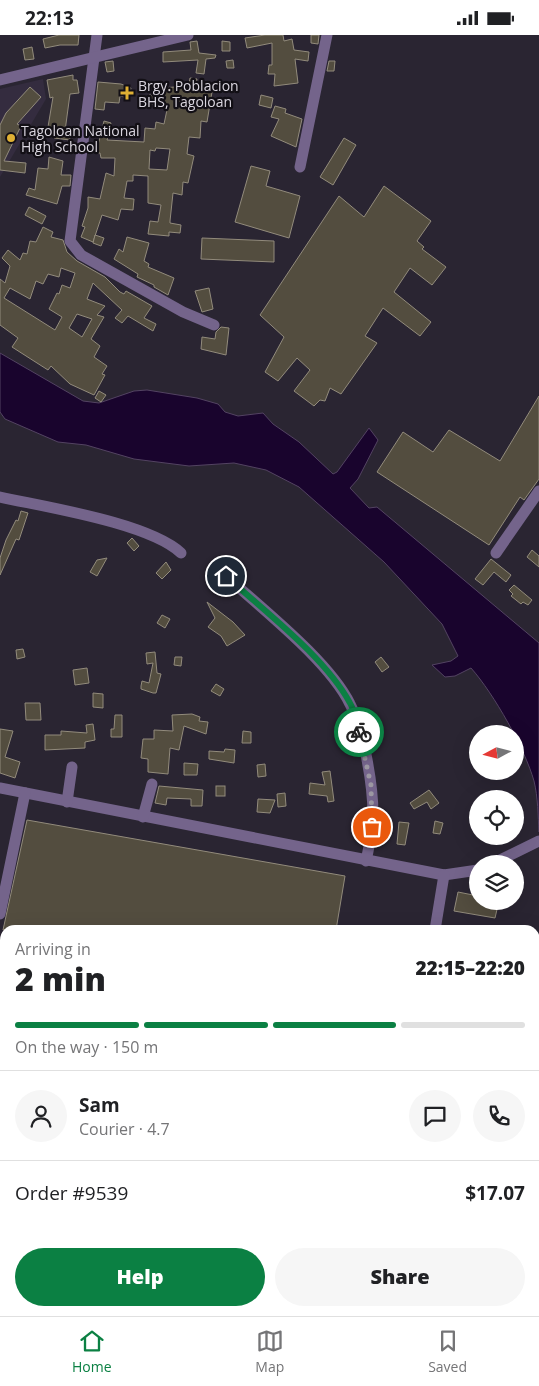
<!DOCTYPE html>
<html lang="en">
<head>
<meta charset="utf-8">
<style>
  :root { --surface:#fff; --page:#f6f6f6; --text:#202124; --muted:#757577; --line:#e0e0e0; --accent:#0b8043 }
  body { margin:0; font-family:"Open Sans",sans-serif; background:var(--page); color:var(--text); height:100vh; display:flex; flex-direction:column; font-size:19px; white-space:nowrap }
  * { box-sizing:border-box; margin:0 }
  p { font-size:16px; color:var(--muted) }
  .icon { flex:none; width:28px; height:28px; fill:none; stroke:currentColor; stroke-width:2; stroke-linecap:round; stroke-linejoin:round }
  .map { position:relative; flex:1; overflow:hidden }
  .panel { position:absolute; left:0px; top:890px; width:540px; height:391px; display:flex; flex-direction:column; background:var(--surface); border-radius:15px 15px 0 0; box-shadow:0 5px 20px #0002 }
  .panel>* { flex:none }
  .needle { width:32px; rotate:263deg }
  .controls { position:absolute; left:469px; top:690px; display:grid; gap:10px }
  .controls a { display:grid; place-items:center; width:55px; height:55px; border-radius:50%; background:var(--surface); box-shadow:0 5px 20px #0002; font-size:25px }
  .pin { position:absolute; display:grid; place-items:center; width:42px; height:42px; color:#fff; margin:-21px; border:2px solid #fff; border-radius:50%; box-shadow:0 1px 5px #0007 }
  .courier { position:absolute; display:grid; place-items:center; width:50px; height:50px; margin:-25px; border:4px solid #0b8043; border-radius:50%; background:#fff; color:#222; box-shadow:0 1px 6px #0007 }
  .head em { font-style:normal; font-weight:800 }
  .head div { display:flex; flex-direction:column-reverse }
  .head { display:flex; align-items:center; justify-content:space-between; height:85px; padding:0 15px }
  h1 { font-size:32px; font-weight:800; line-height:38px }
  .bar { display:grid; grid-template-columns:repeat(4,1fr); gap:8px 5px; align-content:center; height:60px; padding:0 15px }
  .bar i { height:6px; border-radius:4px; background:var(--line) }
  .bar .on { background:var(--accent) }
  .bar p { grid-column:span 4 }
  .line { display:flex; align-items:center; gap:12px; padding:0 15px; border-top:1px solid var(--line) }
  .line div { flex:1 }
  .round { display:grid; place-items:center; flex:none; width:52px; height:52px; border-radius:26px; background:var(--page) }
  .action { display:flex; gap:10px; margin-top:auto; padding:10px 15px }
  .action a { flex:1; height:58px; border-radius:30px; background:var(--accent); color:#fff; font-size:20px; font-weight:800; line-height:58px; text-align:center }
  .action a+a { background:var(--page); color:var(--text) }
  .status { display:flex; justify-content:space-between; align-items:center; height:35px; padding:0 25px; background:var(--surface); direction:ltr }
  .status svg { height:14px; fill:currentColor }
  .tab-bar { display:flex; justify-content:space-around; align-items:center; height:70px; border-top:1px solid var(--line); background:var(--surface); font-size:14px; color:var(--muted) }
  .tab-bar a { display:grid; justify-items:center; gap:2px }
  .tab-bar .on { color:var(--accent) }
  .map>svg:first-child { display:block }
  .built { fill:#342c3f }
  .water { fill:#19042d; stroke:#534362 }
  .building { fill:#534d3f; stroke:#928b7c; fill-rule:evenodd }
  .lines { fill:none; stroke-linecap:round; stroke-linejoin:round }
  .minor { stroke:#74648b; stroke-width:11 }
  .done { stroke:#9c98a2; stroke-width:5; stroke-dasharray:0 9 }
  .route { stroke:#0b8043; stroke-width:6 }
  .poi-dot { fill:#dfb034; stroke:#120f15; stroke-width:2 }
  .labels { text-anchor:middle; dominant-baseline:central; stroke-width:4.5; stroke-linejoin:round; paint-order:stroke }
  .poi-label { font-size:14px; fill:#dad6df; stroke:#120f15; text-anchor:start }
</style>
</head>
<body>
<div class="status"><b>22:13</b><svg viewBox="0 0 49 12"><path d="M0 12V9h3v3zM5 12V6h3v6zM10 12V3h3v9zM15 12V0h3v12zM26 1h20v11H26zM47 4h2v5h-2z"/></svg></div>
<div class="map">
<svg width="539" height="1281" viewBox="0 0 539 1281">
  <rect width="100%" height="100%" fill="#2a2532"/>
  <polygon class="built" points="43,44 46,64 0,142 0,54"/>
  <g class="water">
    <path d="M0,318L83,366L99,368L134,356L147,355L197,363L218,369L225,377L238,381L263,378L273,389L299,407L333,439L337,437L369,393L378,405L358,444L350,453L369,473L377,472L539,608V797C538,781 538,762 534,746C525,714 494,659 471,633L455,641L445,642L432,630L451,626L458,621L442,589L384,527L299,452L266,435L234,428L189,431L134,424L86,410L58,407L5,384L0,377Z"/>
    <polygon points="539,1070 539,1281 425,1281 428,1276 535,1276 535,1091"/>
  </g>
  <g class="building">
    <polygon points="59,0 79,0 78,10 60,10 45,13 43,4"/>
    <polygon points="265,0 283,0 284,6 292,4 294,15 309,17 308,26 295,24 298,48 274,51 275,39 268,39 269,30 272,30 272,8 247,13 245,3"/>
    <polygon points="311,0 319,0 318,9 311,8"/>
    <polygon points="197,6 199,18 216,20 215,23 206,24 204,39 196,38 198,25 163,27 163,17 191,15 190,7"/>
    <polygon points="222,6 230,7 230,16 222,16"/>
    <polygon points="32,12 34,24 25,25 23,14"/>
    <polygon points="233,25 234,33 227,33 226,26"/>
    <polygon points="113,26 114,36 107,37 105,27"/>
    <polygon points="329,26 335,26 334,36 327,36"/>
    <polygon points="73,40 73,45 77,45 79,58 70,59 65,96 69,96 70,105 54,103 54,99 47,98 53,62 50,63 47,45"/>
    <path d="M190,43L197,44L195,55L212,57L207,87L201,86L200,103L189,102L187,119L194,121L188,148L183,147L182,160L173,158L170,186V188L181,190L180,198L169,197V201L148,199L150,186L158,187L161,170L148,168V141L133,140V146H127L124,163L134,164L133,175L121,174L118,185L102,180L93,207L81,202L85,192L82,191L88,173V162L100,164L106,138L114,141L115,123H101L100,118L89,117L90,109L98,110L104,86L111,88L107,105L144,107L145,93L155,94L156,87L164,89L168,70L148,69L149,60L161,61V53L175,52L176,47L189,49ZM156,113L170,114L167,135L149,134L150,115L155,116Z"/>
    <polygon points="98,47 121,49 131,53 129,63 120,61 119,68 105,67 104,75 95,74"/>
    <polygon points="30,52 41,62 17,89 21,91 4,126 26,128 25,138 0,135 0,90 6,78"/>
    <polygon points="261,60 273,63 271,73 259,70"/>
    <polygon points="275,71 286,74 285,78 302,84 296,112 271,101 279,84 271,82"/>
    <polygon points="344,103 356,110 333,150 320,142"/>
    <polygon points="49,122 63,126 61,140 71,140 70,151 62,151 57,169 26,160 29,153 35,155 38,133 48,134"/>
    <polygon points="251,131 270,136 266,151 300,161 289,203 235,187"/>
    <polygon points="384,151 431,186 417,206 424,212 422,214 446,232 432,250 410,233 394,257 431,287 420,301 383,273 365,301 377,308 341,359 330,353 325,366 320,365 314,371 294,356 310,335 297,323 278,346 265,337 284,302 260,280 339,161 364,182"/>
    <polygon points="29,172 46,181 42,189 25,180"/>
    <path d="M43,192L53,197L51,202L63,205L67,217L77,226L105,242L120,257L124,259L126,256L152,271L144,283L156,289L153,296L128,281L122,288L115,283L122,275L93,248L87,264L105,271L97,280L104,282L91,304L100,311L94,322L107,331L102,339L105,340L94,360L70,349L51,331L48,335L12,312L18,303L0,290V244L5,248L10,231L2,223L8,215L20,225L23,218L27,219L30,206L36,207ZM61,233L75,238L70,253L62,250L59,259L57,258L49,274L62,282L55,295L4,263L10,253L30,264L36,246L43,249L48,239L59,242ZM77,279L92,284L82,302L69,293Z"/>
    <polygon points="95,200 104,203 101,211 93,208"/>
    <polygon points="127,202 149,208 144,226 149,229 148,232 174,243 168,260 154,252 154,250 137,242 138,239 114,224 119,214 123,217"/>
    <polygon points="202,203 274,206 274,227 201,224"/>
    <polygon points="209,253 213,274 202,277 195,256"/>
    <polygon points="221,292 229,293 226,320 201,314 202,302 215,304 216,297"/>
    <polygon points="99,356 106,360 101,367 95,363"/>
    <polygon points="539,361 539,444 524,465 520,462 489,510 377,437 403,397 433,417 449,395 500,426"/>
    <polygon points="21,476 28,478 19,505 16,504 0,540 0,523 6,505 16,485 18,486"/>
    <polygon points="132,503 139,511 134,516 127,508"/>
    <polygon points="532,515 539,521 539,532 527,522"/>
    <polygon points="107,523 97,541 90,537 97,525"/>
    <polygon points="491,524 511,540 506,547 494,537 483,550 475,544"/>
    <polygon points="166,527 171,535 162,544 156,538"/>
    <polygon points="514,550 532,565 528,570 523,567 521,569 511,561 513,559 509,555"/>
    <polygon points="207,567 233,587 245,600 227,611 221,601 208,592 215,583"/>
    <polygon points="162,580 170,584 165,593 157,588"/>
    <polygon points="23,614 25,622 17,624 16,615"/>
    <polygon points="155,617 157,638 161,639 156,658 153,658 141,654 141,651 142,646 149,648 153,628 147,629 146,618"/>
    <polygon points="175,622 182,622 181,631 174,630"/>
    <polygon points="381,622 389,632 382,637 375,627"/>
    <polygon points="87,633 89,648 75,650 73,635"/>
    <polygon points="216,649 224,654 220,661 211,656"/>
    <polygon points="93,658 103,659 103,673 93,672"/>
    <polygon points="25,668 40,668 41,685 26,685"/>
    <polygon points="192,679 200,682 199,686 208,687 206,699 184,691 179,715 170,713 168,739 148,737 148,724 141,723 143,704 154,704 154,695 173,696 172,680"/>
    <polygon points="115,680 122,680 122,702 111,702 111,694 114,694"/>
    <polygon points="93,689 95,705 85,707 85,713 45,715 45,700 61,700 61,696 87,698 86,690"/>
    <polygon points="0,694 13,696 5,722 20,727 15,743 0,738"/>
    <polygon points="243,696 251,697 251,708 242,708"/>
    <polygon points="225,714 235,715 234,728 209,724 209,716 224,717"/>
    <polygon points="184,728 198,729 197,740 184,740"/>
    <polygon points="265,729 266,741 258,742 257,730"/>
    <polygon points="330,736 334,766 328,767 327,761 309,759 310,748 325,750 322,737"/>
    <polygon points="159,751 203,755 202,771 191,771 191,764 167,763 166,770 155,768"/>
    <rect x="216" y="751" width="9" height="10"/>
    <polygon points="429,755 439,768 431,774 427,767 414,774 410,768"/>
    <polygon points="285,758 286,771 278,772 277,759"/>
    <polygon points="258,764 275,765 270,778 257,777"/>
    <polygon points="27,785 345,841 336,895 3,895"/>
    <polygon points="435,786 443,788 440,799 433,798"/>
    <polygon points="399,787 409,788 405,810 397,809"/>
    <polygon points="458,857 478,861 478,866 499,866 495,883 454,876"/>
  </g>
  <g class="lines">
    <g class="minor">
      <polyline points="97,0 70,206 81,220 183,277 214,290"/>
      <polyline points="0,45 188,0"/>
      <polyline points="300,132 327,0"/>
      <path d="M0,462C45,472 149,488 181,518"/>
      <polyline points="496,518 539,456"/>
      <path d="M226,541C262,574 329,626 350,669C364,696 373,750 373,780C373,796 369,811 366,826"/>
      <polyline points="0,753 444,840 478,835"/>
      <polyline points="67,767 72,732"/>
      <polyline points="143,782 152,749"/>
      <polyline points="492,829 539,806"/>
      <polyline points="0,879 25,758"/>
      <polyline points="435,895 444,840"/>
      <polyline points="0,1104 5,1105"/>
      <polyline points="0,1257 5,1256"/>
      <polyline points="114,1276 114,1278"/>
    </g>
  </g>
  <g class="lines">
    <polyline class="done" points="359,697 371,750 372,792"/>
    <path class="route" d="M226,541C265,577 324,621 350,668C355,676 356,688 359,697"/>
  </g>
  <g class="poi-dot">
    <path d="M124.5 50.5h5v5h5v5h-5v5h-5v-5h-5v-5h5z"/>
    <circle cx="11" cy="103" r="5"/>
  </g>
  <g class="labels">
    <g class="poi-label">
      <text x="138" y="50">Brgy. Poblacion<tspan x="138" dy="16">BHS, Tagoloan</tspan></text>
      <text x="21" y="95">Tagoloan National<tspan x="21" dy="16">High School</tspan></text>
    </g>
  </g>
</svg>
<div class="controls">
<a><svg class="needle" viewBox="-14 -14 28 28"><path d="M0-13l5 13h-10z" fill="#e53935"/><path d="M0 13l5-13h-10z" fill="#757577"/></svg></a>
<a><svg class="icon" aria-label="locate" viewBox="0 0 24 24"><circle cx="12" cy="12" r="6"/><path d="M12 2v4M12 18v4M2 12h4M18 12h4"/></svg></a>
<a><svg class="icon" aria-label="layers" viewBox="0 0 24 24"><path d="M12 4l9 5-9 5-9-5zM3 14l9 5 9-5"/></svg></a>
</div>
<div class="pin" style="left:372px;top:792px;background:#ea580c"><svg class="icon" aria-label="bag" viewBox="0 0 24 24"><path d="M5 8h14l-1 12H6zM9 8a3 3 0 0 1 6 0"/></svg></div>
<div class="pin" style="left:226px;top:541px;background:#1f2937"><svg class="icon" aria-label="home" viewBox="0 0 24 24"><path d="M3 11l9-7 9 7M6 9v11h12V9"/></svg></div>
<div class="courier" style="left:359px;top:697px"><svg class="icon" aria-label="bike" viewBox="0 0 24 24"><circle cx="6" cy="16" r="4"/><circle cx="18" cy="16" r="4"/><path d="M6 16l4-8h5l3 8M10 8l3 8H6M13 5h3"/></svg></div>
<section class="panel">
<div class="head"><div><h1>2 min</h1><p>Arriving in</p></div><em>22:15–22:20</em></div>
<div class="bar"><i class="on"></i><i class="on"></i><i class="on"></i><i></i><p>On the way · 150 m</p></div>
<div class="line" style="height:90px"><a class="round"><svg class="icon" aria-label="person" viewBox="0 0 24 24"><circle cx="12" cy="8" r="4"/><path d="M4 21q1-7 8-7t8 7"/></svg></a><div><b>Sam</b><p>Courier · 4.7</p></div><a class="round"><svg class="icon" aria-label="chat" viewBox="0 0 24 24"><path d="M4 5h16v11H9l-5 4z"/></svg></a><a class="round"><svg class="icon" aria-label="phone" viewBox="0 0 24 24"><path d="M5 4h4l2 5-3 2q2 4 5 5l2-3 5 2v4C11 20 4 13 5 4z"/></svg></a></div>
<div class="line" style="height:65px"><div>Order #9539</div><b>$17.07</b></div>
<div class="action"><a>Help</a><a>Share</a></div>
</section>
</div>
<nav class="tab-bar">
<a class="on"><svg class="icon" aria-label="home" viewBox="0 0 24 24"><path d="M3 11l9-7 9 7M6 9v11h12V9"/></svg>Home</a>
<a><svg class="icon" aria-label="map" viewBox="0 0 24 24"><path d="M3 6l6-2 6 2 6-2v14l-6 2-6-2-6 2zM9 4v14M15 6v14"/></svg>Map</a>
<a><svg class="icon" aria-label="saved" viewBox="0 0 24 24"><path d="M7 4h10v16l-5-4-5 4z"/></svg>Saved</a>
</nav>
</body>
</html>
